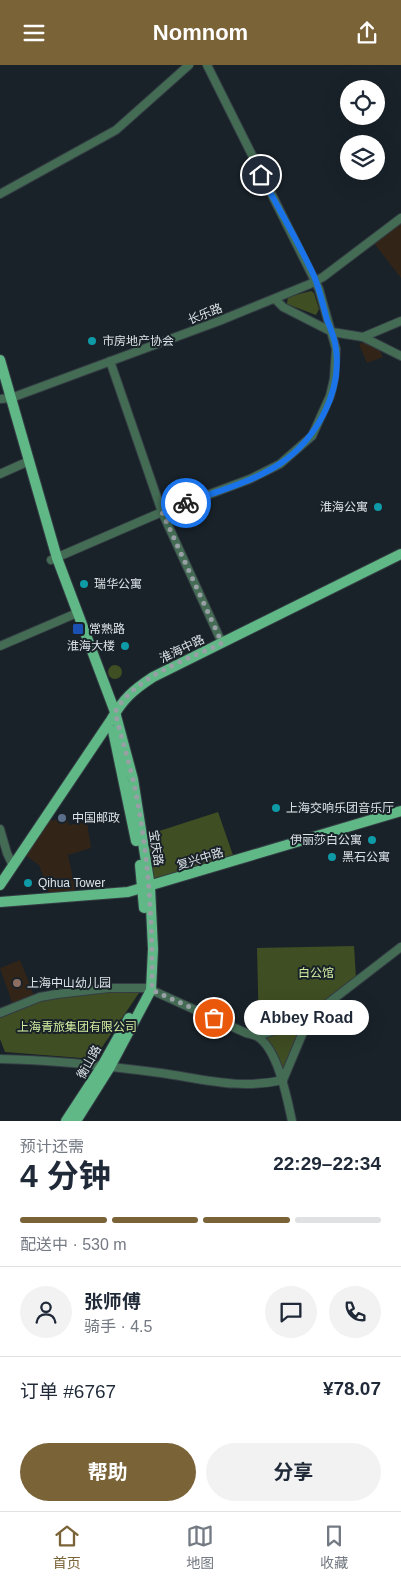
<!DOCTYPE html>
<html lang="zh">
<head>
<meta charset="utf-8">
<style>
  :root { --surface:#fff; --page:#f2f2f3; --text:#1f2937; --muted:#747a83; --line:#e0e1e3; --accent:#7b6338 }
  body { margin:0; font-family:Arial,"Noto Sans SC",sans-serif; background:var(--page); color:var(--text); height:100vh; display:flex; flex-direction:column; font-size:19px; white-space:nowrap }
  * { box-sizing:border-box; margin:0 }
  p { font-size:16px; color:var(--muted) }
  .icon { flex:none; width:28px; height:28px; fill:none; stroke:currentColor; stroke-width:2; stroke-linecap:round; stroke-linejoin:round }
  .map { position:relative; height:1056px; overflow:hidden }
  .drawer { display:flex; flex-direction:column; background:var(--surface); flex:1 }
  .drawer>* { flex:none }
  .tools { position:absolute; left:340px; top:15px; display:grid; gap:10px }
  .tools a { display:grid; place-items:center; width:45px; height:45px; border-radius:50%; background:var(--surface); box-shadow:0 5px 20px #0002; font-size:25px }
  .pin { position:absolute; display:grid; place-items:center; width:42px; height:42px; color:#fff; margin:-21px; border:2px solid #fff; border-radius:50%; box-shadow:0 1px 5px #0007 }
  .courier { position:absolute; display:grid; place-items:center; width:50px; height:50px; margin:-25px; border:4px solid #1a73e8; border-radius:50%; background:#fff; color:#222; box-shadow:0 1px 6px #0007 }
  .bubble { position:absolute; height:35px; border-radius:18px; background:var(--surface); box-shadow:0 5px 20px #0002; font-size:16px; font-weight:700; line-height:35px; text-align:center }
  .head em { font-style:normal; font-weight:700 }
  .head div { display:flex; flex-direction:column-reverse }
  .head { display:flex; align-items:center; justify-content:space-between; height:85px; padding:0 20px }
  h1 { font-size:32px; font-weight:700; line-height:38px }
  .bar { display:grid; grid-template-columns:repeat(4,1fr); gap:8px 5px; align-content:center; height:60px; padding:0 20px }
  .bar i { height:6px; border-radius:4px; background:var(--line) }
  .bar .current { background:var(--accent) }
  .bar p { grid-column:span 4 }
  .line { display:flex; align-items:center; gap:12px; padding:0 20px; border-top:1px solid var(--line) }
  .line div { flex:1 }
  .round { display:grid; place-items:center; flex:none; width:52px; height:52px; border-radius:26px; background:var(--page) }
  .primary-button { display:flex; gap:10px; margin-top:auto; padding:10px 20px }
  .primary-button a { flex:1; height:58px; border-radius:30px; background:var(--accent); color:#fff; font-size:20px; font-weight:700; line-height:58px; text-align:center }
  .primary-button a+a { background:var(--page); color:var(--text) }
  header { display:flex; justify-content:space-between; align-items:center; height:65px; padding:0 20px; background:var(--accent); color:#fff; font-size:22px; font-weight:700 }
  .dock { display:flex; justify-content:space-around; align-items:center; height:70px; border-top:1px solid var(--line); background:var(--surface); font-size:14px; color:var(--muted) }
  .dock a { display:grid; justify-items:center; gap:2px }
  .dock .current { color:var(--accent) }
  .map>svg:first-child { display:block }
  .education { fill:#322518 }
  .green { fill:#404e23 }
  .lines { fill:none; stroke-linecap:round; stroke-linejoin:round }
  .minor-casing { stroke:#343d44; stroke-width:10 }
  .major-casing { stroke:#343d44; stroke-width:12 }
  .minor { stroke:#446c54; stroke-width:8 }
  .major { stroke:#5fb886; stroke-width:10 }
  .done { stroke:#989fa5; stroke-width:5; stroke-dasharray:0 9 }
  .route { stroke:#1a73e8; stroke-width:6 }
  .culture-dot { fill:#0f9aa8; stroke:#192229; stroke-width:2 }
  .transit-dot { fill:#1a4fb4; stroke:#192229; stroke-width:2 }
  .service-dot { fill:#5c6f8a; stroke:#192229; stroke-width:2 }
  .education-dot { fill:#8d6e63; stroke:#192229; stroke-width:2 }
  .labels { text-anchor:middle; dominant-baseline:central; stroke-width:4; stroke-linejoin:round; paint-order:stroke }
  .street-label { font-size:12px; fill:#dce3e8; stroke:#192229 }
  .poi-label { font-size:12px; fill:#dce3e8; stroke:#192229; text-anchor:start }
  .park-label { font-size:12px; fill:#d1eda0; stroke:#192229 }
</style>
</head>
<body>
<header><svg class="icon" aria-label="menu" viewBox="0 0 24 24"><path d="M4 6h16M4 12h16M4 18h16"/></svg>Nomnom<svg class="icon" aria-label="share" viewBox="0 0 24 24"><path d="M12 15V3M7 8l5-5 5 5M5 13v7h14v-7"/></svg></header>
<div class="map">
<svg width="401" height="1056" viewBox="0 0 401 1056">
  <rect width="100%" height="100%" fill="#192229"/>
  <g class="education">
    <polygon points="401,158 401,213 374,178"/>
    <polygon points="367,276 378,282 383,292 367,298 359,279"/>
    <polygon points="67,753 69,760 87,757 91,783 68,790 76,828 50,830 39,800 25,790 48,756"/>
    <polygon points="20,895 34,931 13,940 0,903"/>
  </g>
  <g class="green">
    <polygon points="311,226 314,228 319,244 316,250 287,239 288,232"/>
    <circle cx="115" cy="607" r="7"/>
    <polygon points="218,747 234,793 152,817 147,770"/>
    <polygon points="354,881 356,913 305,950 259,968 257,883"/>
    <polygon points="109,927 139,928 94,994 5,987 0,974 0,952 43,934"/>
    <polygon points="302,958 283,1006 264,972"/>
  </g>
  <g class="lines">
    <g class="minor-casing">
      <g id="minor">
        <polyline points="0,129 116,65 189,0"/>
        <polyline points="275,234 283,242 332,267 363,272 401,291"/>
        <polyline points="363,272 401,256"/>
        <polyline points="110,296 162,447 222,578"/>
        <polyline points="0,334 11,333 219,256 310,219 323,212 401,153"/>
        <polyline points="0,409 29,396"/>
        <polyline points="51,495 162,447 250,414 280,399 312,371 330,331 334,314 336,284 319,224 207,0"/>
        <polyline points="0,581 77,548"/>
        <polyline points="0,764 7,788 13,801"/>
        <path d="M0,948L40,932L57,929L109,923H147L246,968C249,969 255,970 258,972C278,985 287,1033 292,1056"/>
        <polyline points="258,971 309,953 401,882"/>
        <path d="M0,994C54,995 108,1001 161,1008C203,1014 240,1025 283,1015"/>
        <polyline points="283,1015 309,953"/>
      </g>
    </g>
    <g class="major-casing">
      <g id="major">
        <polyline points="0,295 57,493 115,647 133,714 150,822 153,884 151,925 110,1002 76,1056"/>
        <polyline points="113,666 136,776"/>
        <polyline points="140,800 144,843"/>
        <path d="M0,820L111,655C123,634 133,625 153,612L401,489"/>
        <polyline points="0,837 128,827 401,746"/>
        <polyline points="66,1056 102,1001 129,953"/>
      </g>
    </g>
    <use href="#minor" class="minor"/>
    <use href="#major" class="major"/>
  </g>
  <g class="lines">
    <path class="done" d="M186,438L162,447L222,578C186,596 136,610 115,647C121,670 127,691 133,714C148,783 153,854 152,925L214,953"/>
    <path class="route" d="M186,438C217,426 253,417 281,398C316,374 342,328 336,284C335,274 331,264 327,255C323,240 320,225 314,211C298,176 278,143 261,110"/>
  </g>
  <g class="culture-dot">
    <circle cx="92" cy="276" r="5"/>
    <circle cx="378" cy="442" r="5"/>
    <circle cx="84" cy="519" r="5"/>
    <circle cx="125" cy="581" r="5"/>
    <circle cx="276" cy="743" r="5"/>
    <circle cx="372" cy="775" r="5"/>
    <circle cx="332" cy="792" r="5"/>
    <circle cx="28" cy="818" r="5"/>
  </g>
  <rect class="transit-dot" x="72" y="558" width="12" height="12" rx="2.5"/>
  <circle class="service-dot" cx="62" cy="753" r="5"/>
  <circle class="education-dot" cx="17" cy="918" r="5"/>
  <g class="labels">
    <g class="street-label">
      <text transform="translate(205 249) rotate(-21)">长乐路</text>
      <text transform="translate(182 584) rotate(-26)">淮海中路</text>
      <text transform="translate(156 783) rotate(81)">宝庆路</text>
      <text transform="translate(200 794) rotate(-17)">复兴中路</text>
      <text transform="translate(89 997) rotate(-61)">衡山路</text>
    </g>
    <g class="poi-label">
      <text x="102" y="276">市房地产协会</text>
      <text x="368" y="442" text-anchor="end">淮海公寓</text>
      <text x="94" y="519">瑞华公寓</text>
      <text x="89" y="564">常熟路</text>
      <text x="115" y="581" text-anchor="end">淮海大楼</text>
      <text x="286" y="743">上海交响乐团音乐厅</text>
      <text x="72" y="753">中国邮政</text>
      <text x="362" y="775" text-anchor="end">伊丽莎白公寓</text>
      <text x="342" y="792">黑石公寓</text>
      <text x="38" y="818">Qihua Tower</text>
      <text x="27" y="918">上海中山幼儿园</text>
    </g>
    <g class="park-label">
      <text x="316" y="908">白公馆</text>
      <text x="77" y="962">上海青旅集团有限公司</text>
    </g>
  </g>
</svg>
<div class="tools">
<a><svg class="icon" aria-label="locate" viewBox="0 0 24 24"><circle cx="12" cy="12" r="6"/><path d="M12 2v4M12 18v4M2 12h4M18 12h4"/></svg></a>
<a><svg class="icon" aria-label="layers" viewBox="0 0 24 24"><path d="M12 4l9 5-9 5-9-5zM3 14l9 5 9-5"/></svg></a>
</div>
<div class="pin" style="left:214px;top:953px;background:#ea580c"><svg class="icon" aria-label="bag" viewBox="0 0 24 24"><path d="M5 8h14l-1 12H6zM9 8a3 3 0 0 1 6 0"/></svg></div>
<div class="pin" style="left:261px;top:110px;background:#1f2937"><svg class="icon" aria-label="home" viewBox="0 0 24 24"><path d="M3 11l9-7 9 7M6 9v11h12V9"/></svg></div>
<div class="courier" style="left:186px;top:438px"><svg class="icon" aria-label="bike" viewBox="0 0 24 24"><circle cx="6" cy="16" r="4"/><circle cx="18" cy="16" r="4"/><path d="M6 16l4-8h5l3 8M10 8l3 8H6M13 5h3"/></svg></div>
<div class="bubble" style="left:244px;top:935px;width:125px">Abbey Road</div>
</div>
<section class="drawer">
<div class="head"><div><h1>4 分钟</h1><p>预计还需</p></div><em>22:29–22:34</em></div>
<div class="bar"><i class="current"></i><i class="current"></i><i class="current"></i><i></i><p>配送中 · 530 m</p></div>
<div class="line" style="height:90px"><a class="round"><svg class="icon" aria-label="person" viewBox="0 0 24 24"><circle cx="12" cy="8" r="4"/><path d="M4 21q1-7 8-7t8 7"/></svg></a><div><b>张师傅</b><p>骑手 · 4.5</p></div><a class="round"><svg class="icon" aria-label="chat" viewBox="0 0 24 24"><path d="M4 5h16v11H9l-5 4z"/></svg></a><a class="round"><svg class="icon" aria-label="phone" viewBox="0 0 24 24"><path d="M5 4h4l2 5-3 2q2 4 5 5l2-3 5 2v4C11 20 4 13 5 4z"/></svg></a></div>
<div class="line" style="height:65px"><div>订单 #6767</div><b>¥78.07</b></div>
<div class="primary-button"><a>帮助</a><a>分享</a></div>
</section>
<nav class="dock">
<a class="current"><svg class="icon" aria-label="home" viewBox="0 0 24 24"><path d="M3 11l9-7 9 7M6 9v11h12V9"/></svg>首页</a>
<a><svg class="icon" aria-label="map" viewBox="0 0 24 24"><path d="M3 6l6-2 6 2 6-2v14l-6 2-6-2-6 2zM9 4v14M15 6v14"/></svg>地图</a>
<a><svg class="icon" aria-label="saved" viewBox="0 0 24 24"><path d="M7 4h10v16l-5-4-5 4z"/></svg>收藏</a>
</nav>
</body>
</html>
